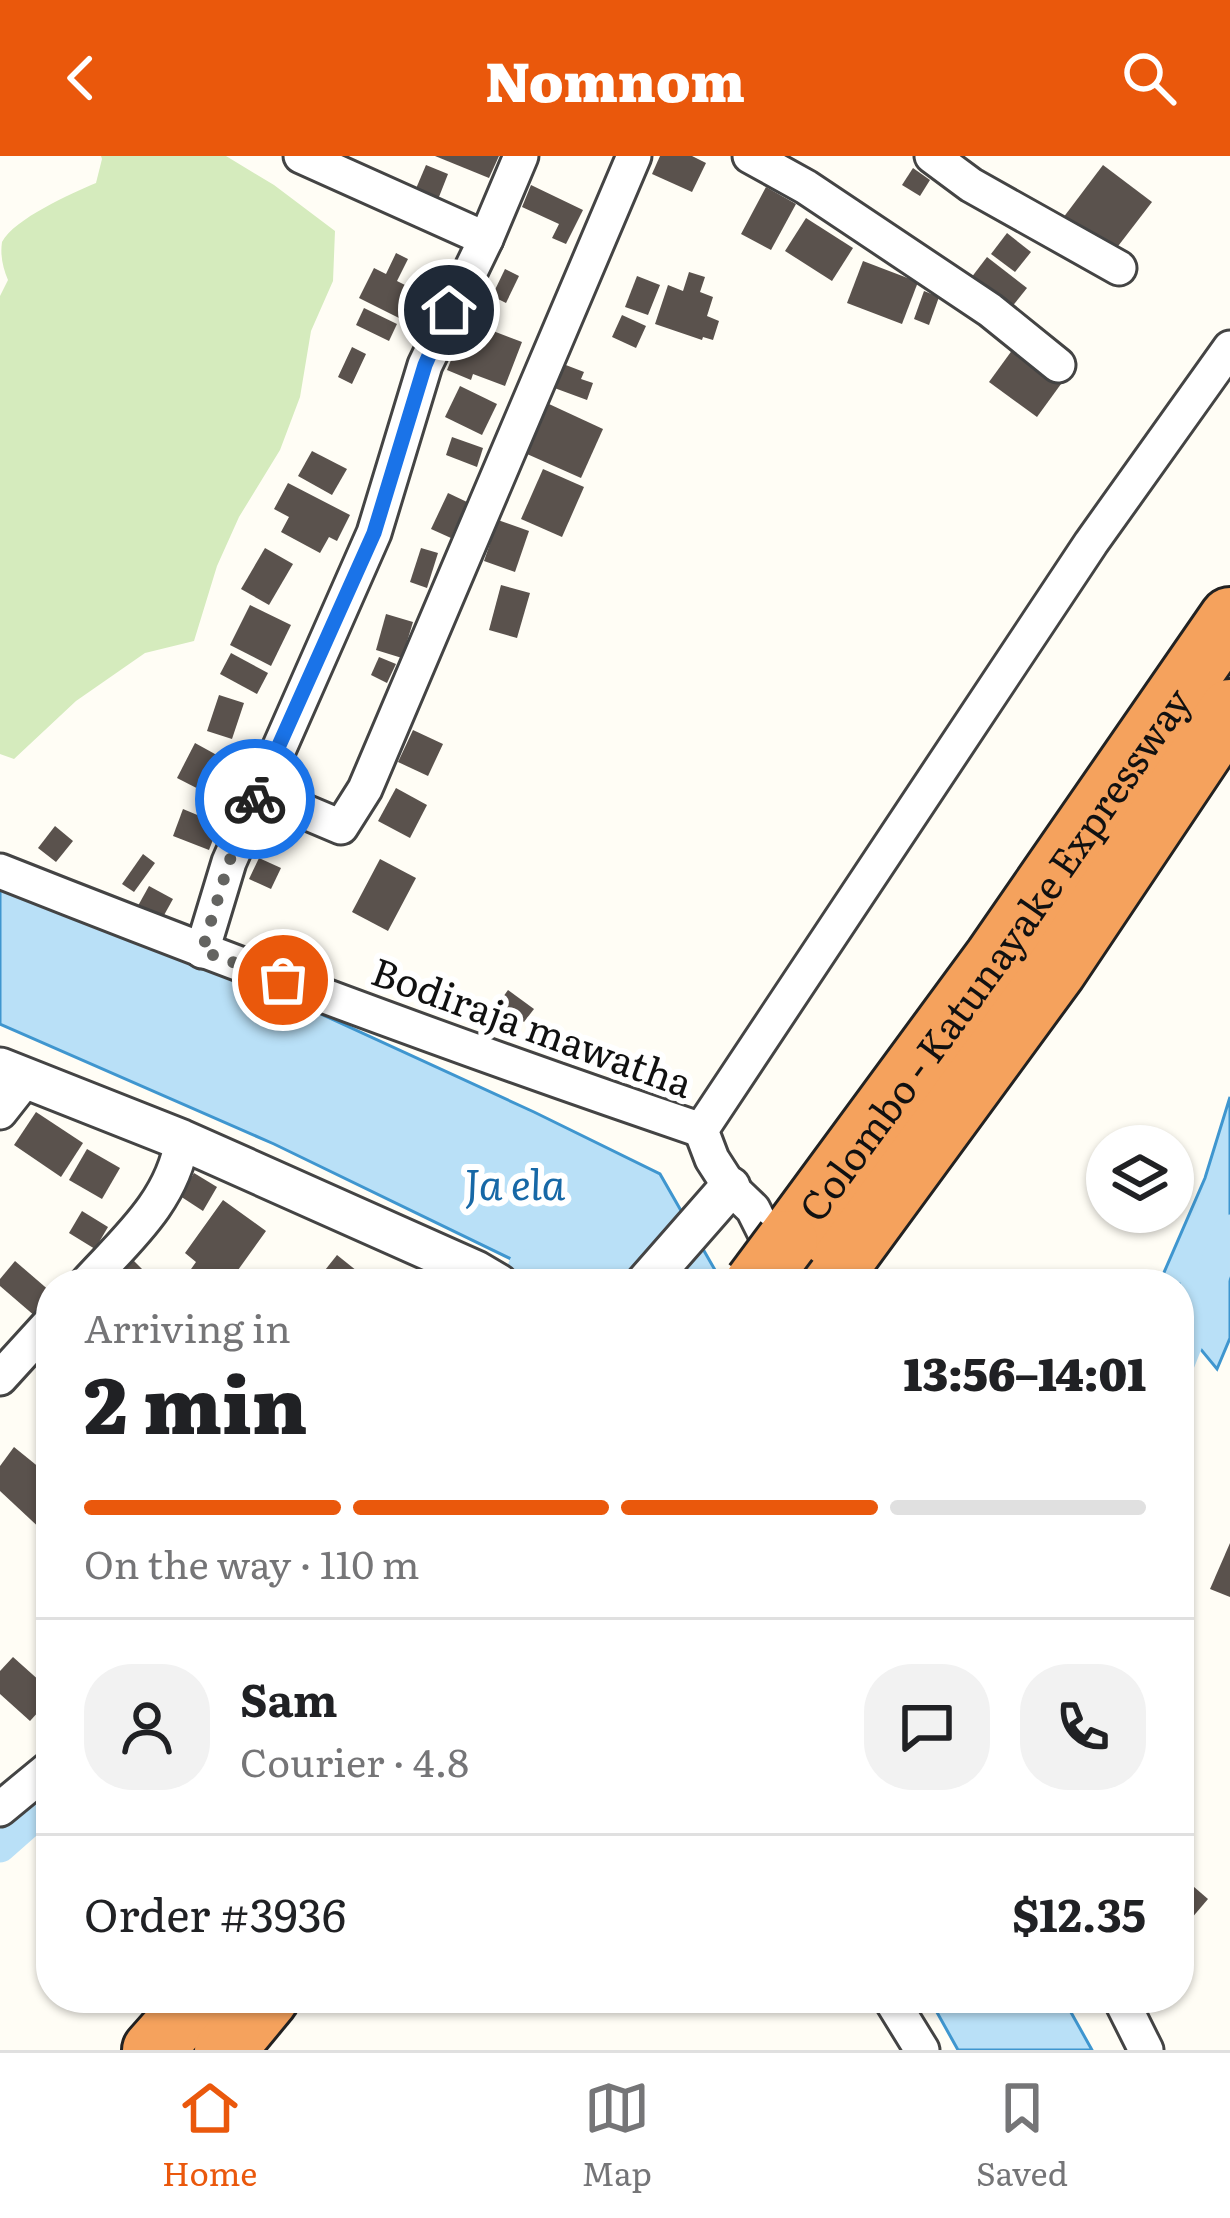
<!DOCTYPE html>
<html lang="en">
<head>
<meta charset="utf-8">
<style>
  :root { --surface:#fff; --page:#f2f2f2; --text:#202124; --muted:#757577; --line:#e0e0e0; --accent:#ea580c }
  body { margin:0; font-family:Literata,serif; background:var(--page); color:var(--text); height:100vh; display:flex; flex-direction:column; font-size:45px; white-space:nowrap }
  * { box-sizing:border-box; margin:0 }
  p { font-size:39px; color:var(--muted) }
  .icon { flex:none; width:66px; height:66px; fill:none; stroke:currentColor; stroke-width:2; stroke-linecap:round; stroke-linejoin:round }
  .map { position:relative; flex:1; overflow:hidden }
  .side { position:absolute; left:36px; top:1113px; width:1158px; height:744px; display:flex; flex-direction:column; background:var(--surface); border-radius:48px; box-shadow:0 3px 9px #0004 }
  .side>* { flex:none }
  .tools { position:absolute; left:1086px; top:969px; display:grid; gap:24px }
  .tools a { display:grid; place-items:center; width:108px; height:108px; border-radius:50%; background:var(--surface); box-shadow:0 3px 9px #0004; font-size:60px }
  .pin { position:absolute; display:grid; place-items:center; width:102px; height:102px; color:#fff; margin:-51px; border:6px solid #fff; border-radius:50%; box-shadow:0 3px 12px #0007 }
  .courier { position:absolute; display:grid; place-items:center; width:120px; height:120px; margin:-60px; border:9px solid #1a73e8; border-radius:50%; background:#fff; color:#222; box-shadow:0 3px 15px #0007 }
  .headline em { font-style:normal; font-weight:800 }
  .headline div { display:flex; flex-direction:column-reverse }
  .headline { display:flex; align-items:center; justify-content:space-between; height:204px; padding:0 48px }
  h1 { font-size:78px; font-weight:800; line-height:90px }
  .bar { display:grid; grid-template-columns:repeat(4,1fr); gap:18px 12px; align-content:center; height:144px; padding:0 48px }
  .bar i { height:15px; border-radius:9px; background:var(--line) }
  .bar .on { background:var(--accent) }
  .bar p { grid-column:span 4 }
  .line { display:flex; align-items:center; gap:30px; padding:0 48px; border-top:3px solid var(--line) }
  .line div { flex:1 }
  .round { display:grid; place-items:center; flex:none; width:126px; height:126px; border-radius:48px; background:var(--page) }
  header { display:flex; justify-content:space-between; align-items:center; height:156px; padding:0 48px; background:var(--accent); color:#fff; font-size:54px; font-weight:800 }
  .menu { display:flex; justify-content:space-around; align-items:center; height:168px; border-top:3px solid var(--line); background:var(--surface); font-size:33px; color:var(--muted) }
  .menu a { display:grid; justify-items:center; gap:6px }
  .menu .on { color:var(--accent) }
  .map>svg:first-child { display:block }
  .green { fill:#d5ebbd }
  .water { fill:#b9e0f7; stroke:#3f96cf; stroke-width:3 }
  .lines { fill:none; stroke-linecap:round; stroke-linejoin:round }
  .canal { stroke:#b9e0f7; stroke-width:33 }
  .building { fill:#5a524d }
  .minor-casing { stroke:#444; stroke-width:39 }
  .tertiary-casing { stroke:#444; stroke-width:45 }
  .motorway-casing { stroke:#222; stroke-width:66 }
  .minor { stroke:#fff; stroke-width:33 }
  .tertiary { stroke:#fff; stroke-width:39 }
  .motorway { stroke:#f5a25d; stroke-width:60 }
  .motorway-bridge-casing { stroke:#222; stroke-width:66; stroke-linecap:butt }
  .motorway-bridge { stroke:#f5a25d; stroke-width:60 }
  .done { stroke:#646461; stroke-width:12; stroke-dasharray:0 21.6 }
  .route { stroke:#1a73e8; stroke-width:15 }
  .labels { text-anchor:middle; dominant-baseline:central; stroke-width:12; stroke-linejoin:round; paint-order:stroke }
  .street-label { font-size:39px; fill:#111; stroke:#fff }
  .water-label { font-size:42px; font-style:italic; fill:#1768a6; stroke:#fff }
</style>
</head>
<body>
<header><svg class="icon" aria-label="back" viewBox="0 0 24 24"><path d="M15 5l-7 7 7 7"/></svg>Nomnom<svg class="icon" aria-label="search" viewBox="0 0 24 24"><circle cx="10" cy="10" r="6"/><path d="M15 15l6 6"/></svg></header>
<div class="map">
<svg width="1230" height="1894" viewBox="0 0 1230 1894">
  <rect width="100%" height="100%" fill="#fffdf5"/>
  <path class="green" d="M101,0H226L274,29L335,75L333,125L311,175L300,241L280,294L239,361L217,410L194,485L145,497L76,545L14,603L0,598V140L8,124C3,112 0,100 2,86C14,63 72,37 96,27L102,3Z"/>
  <g class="water">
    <polygon points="0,729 310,853 534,956 660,1018 723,1128 549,1128 542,1118 274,988 0,868"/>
    <polygon points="1230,941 1230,1182 1217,1213 1179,1167 1179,1128 1159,1128 1205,1022"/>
    <polygon points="929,1842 1063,1842 1092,1894 958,1894"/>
  </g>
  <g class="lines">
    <g class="canal">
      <polyline points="518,1128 525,1110"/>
      <polyline points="1179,1205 1230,1075"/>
      <polyline points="0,1690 51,1645"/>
    </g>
  </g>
  <g class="building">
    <polygon points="435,0 499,0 489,22"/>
    <polygon points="660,0 692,0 706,7 692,36 652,18"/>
    <polygon points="426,9 448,18 435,51 412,42"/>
    <polygon points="1103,9 1152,46 1112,98 1063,62"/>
    <polygon points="913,12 930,24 920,40 902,29"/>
    <polygon points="531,29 583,54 566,88 552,82 559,68 522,51"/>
    <polygon points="766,31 796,48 771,94 741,78"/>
    <polygon points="806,62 853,92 832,125 785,95"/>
    <polygon points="1007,77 1031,96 1015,116 991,98"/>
    <polygon points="396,97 408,103 397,125 419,136 405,165 359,142 374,112 386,118"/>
    <polygon points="987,101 1027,132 1011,152 971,122"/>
    <polygon points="863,105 918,126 902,168 847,147"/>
    <polygon points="505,113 519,120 506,147 492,140"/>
    <polygon points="689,116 705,121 700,136 713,141 707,160 719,165 713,184 703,181 702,184 655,168 668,129 683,135"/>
    <polygon points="637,120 660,129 648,159 625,151"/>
    <polygon points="924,135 939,141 929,169 914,163"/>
    <polygon points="364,152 397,168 389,185 356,169"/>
    <polygon points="622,159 646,170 636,192 612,181"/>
    <polygon points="467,165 522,186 505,230 473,218 471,224 447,214"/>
    <polygon points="352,191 366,198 352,228 338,221"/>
    <polygon points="1013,193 1061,228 1037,261 989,226"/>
    <polygon points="558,206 584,216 581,223 593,227 587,244 549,230"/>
    <polygon points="460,230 497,248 482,279 445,261"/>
    <polygon points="549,248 603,273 581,322 527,298"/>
    <polygon points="452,281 483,292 477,311 446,299"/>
    <polygon points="312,295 347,313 332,339 298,320"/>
    <polygon points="543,313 584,331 562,381 521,363"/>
    <polygon points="288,327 350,359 337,385 329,381 320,397 281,376 289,361 274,353"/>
    <polygon points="448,337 467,346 451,382 431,373"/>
    <polygon points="498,364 529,375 515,416 484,405"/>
    <polygon points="265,392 293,408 269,449 241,433"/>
    <polygon points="421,392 438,397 427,432 410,426"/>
    <polygon points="501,429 530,437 517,482 489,474"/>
    <polygon points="250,449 291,469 271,510 230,489"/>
    <polygon points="386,458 413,466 402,502 376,494"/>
    <polygon points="231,497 268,517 257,538 220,518"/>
    <polygon points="379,501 396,508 387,527 371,519"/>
    <polygon points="219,539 244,547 232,583 207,575"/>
    <polygon points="413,574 443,588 428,620 398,606"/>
    <polygon points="195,587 233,608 216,642 177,622"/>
    <polygon points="396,632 427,649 410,682 378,665"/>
    <polygon points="183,653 219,668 209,694 173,680"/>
    <polygon points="55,670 73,685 56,706 38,692"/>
    <polygon points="143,698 155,707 134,736 122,728"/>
    <polygon points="259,702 281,712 271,733 249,723"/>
    <polygon points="380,703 416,722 388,775 352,756"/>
    <polygon points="149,730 173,743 158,770 134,757"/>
    <polygon points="293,785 326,797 318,819 286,807"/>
    <polygon points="508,834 534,853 524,866 498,848"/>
    <polygon points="36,956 83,987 61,1021 14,989"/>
    <polygon points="87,993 120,1012 102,1043 69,1024"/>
    <polygon points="194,1017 217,1031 203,1055 180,1040"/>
    <polygon points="223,1044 266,1075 228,1128 225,1126 191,1128 184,1123 196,1106 185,1097"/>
    <polygon points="82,1055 108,1071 95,1093 69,1077"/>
    <polygon points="128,1099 142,1113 128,1128 109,1128 103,1123"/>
    <polygon points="337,1099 367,1123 362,1128 314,1128"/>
    <polygon points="15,1105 51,1136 51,1143 36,1161 0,1130 0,1123"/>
    <polygon points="14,1291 51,1321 51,1370 45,1377 0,1335 0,1310"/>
    <polygon points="1230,1387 1230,1441 1210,1433"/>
    <polygon points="13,1501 51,1535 51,1542 30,1565 0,1538 0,1515"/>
    <polygon points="1179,1718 1208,1743 1179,1777"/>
  </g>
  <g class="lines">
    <g class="minor-casing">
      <g id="minor">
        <polyline points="301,0 486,83"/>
        <polyline points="750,0 806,31 990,154 1058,209"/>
        <polyline points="932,0 971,29 1119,112"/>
        <polyline points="258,636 341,671 365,633 634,0"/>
        <path d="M0,715C232,807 465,894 701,974"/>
        <polyline points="202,795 229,706 374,377 425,209 486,83 521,0"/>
        <polyline points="0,956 26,923"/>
        <polyline points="781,1109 753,1053 730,1031 712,1003 701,974 1091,387 1230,192"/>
        <path d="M86,1128C125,1085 173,1045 182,984"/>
        <polyline points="0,1222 51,1166"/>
        <polyline points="0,1653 51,1611"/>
        <polyline points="890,1842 922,1894"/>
        <polyline points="1120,1842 1146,1894"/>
      </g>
    </g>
    <g class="tertiary-casing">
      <g id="tertiary">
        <polyline points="0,912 182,984 476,1115 498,1128"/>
        <polyline points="645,1128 730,1031"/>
      </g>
    </g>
    <g class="motorway-casing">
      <g id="motorway">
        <path id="s1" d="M787,1085L995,802L1230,462"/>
        <polyline points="826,1128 1056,814 1230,554"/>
        <polyline points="153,1894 199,1842"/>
        <polyline points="225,1894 268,1842"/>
      </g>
    </g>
    <use href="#minor" class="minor"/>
    <use href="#tertiary" class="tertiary"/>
    <use href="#motorway" class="motorway"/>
    <g class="motorway-bridge-casing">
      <polyline id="motorway-bridge" points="755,1128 787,1085"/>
    </g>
    <use href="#motorway-bridge" class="motorway-bridge"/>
  </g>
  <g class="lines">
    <polyline class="done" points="255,643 229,706 202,795 283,824"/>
    <polyline class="route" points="255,643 374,377 425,209 449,154"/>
  </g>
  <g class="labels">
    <g class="street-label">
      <text stroke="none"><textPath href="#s1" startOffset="354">Colombo - Katunayake Expressway</textPath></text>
      <text transform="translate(533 869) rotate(20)">Bodiraja mawatha</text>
    </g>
    <g class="water-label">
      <text x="515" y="1026">Ja ela</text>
    </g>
  </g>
</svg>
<div class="tools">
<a><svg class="icon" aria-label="layers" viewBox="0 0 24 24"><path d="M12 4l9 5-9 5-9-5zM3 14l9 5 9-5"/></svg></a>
</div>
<div class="pin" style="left:283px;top:824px;background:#ea580c"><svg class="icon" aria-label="bag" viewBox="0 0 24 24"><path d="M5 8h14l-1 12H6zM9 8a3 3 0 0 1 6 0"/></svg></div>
<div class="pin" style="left:449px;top:154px;background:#1f2937"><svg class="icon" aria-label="home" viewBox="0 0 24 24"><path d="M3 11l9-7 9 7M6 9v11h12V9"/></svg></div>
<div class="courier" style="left:255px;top:643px"><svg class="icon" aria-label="bike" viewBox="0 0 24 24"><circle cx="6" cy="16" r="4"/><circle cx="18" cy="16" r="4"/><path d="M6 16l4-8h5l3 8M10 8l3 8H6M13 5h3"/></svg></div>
<section class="side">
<div class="headline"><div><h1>2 min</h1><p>Arriving in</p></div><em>13:56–14:01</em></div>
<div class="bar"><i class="on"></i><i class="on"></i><i class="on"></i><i></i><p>On the way · 110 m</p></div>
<div class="line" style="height:216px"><a class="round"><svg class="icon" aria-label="person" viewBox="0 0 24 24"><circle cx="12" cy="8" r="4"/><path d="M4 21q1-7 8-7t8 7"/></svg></a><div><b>Sam</b><p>Courier · 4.8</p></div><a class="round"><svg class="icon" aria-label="chat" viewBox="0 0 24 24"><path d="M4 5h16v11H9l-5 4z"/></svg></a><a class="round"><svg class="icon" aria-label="phone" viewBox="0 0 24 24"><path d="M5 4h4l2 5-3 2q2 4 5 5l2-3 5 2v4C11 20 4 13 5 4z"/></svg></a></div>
<div class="line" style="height:156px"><div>Order #3936</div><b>$12.35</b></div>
</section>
</div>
<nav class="menu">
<a class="on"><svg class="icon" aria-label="home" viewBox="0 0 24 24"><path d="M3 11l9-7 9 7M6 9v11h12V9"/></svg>Home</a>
<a><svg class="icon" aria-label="map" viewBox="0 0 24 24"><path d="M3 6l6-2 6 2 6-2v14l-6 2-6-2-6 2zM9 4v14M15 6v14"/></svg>Map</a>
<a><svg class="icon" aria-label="saved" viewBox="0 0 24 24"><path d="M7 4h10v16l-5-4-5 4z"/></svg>Saved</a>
</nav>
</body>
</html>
